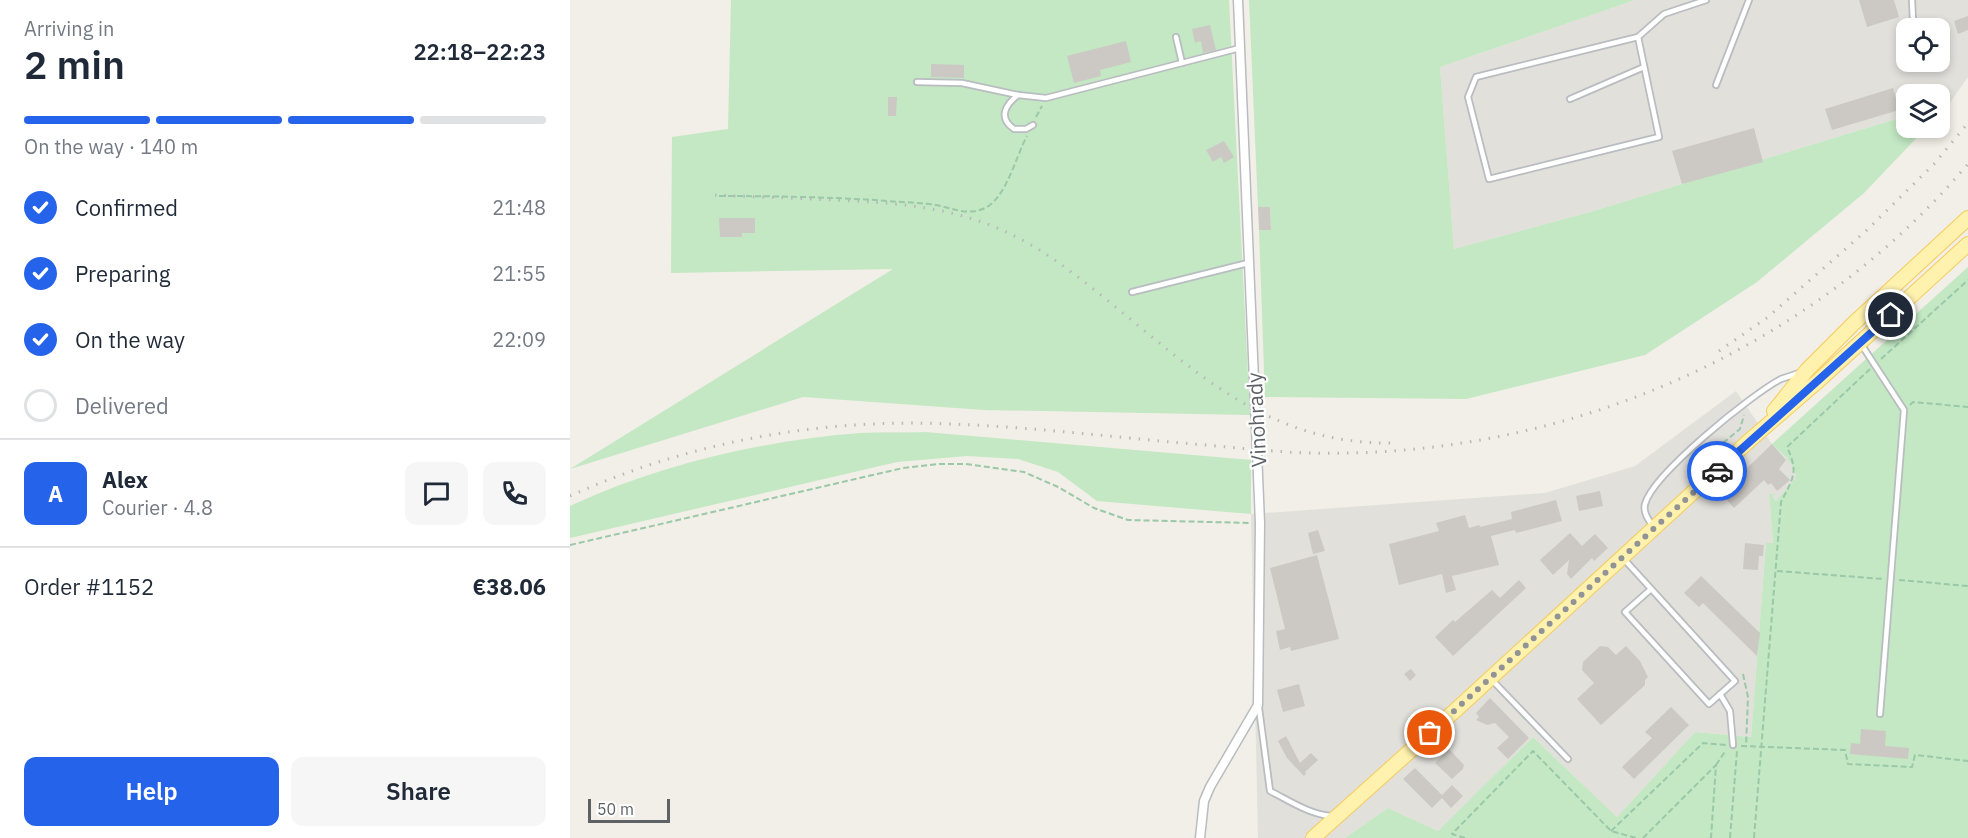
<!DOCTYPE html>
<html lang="en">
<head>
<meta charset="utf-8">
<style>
  :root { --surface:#fff; --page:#f6f6f7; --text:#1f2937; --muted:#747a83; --line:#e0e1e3; --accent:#2563eb }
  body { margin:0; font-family:"IBM Plex Sans",sans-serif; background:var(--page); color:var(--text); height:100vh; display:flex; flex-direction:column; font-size:22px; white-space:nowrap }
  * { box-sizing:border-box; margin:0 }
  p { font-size:20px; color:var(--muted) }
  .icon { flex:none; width:33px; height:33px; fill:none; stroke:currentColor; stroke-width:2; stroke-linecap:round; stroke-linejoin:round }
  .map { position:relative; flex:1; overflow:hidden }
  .details { display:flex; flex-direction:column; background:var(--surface); width:570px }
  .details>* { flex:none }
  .controls { position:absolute; left:1326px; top:18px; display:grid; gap:12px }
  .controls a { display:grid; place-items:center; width:54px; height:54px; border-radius:12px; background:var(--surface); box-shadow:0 3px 9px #0003; font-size:30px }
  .scale { position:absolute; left:18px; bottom:15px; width:82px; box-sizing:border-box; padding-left:6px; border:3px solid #5e6267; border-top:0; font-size:16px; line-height:21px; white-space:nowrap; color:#5e6267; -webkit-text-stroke:4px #fff; paint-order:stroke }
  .pin { position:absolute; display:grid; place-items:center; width:51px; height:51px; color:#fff; margin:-26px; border:3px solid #fff; border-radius:50%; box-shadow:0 2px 6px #0007 }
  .courier { position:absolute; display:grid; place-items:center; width:60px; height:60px; margin:-30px; border:4px solid #2563eb; border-radius:50%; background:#fff; color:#222; box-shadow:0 2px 8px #0007 }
  .head em { font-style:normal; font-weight:600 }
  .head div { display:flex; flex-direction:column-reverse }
  .head { display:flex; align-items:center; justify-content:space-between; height:102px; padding:0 24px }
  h1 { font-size:39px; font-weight:600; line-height:45px }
  .bar { display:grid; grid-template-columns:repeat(4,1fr); gap:9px 6px; align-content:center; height:72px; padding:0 24px }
  .bar i { height:8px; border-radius:4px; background:var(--line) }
  .bar .current { background:var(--accent) }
  .bar p { grid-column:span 4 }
  .line { display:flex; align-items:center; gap:15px; padding:0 24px; border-top:2px solid var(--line) }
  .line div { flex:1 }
  .round { display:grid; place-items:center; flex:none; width:63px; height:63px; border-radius:12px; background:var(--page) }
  ol { padding:0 24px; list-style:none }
  li { display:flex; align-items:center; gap:18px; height:66px }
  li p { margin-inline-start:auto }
  li .icon { padding:6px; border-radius:50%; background:var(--accent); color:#fff; stroke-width:4 }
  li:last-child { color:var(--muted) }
  li i { width:33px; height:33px; border:3px solid var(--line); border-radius:50% }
  .button { display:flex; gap:12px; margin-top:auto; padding:12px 24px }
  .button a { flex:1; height:69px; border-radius:12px; background:var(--accent); color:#fff; font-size:24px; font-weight:600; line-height:69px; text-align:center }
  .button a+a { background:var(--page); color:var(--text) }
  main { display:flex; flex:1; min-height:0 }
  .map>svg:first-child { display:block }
  .industrial { fill:#e2e0db; fill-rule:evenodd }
  .green { fill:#c3e8c3 }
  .building { fill:#ccc9c4 }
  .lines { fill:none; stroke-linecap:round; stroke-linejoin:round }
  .service-casing { stroke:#b9bcc0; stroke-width:8 }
  .minor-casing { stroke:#b9bcc0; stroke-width:11 }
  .primary-casing { stroke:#f6cb5b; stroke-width:16 }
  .path { stroke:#9ac8a8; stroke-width:2; stroke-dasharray:6 3; stroke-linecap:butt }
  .service { stroke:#fff; stroke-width:4.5 }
  .minor { stroke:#fff; stroke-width:8 }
  .primary { stroke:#fff2ae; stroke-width:14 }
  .rail { stroke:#b7b8b8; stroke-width:3; stroke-dasharray:1.5 8; stroke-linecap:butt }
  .done { stroke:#919394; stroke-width:6; stroke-dasharray:0 10.8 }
  .route { stroke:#2563eb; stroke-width:8 }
  .labels { text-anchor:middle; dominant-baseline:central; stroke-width:4.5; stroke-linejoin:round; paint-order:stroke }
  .street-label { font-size:21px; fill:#5e6267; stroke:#fff }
</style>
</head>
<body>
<main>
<section class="details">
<div class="head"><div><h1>2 min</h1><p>Arriving in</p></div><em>22:18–22:23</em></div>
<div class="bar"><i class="current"></i><i class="current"></i><i class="current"></i><i></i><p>On the way · 140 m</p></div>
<ol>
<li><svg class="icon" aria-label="check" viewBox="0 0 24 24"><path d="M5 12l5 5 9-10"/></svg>Confirmed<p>21:48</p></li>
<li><svg class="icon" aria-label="check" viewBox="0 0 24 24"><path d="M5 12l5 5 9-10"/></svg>Preparing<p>21:55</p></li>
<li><svg class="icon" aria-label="check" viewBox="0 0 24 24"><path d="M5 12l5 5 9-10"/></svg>On the way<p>22:09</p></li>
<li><i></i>Delivered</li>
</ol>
<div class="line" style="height:108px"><b class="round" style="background:var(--accent);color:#fff">A</b><div><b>Alex</b><p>Courier · 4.8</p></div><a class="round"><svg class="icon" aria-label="chat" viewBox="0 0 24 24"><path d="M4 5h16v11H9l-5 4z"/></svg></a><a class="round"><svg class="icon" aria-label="phone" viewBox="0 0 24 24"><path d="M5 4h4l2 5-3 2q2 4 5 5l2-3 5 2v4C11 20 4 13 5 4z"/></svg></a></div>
<div class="line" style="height:78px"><div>Order #1152</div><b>€38.06</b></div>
<div class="button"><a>Help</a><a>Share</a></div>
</section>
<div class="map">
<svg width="1398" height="838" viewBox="0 0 1398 838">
  <rect width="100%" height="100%" fill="#f1efe7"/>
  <g class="industrial">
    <path d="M1065,0H1398V77L1379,104L1370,106V94H1336V116L1020,212L884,249L870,67ZM1336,28H1370V62H1336Z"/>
    <polygon points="1166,391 1202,444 1217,459 1218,459 1224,470 1226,478 1206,501 1201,496 1203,494 1199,495 1203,543 1196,543 1181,737 1125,732 1047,817 963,737 868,831 818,808 775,838 688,838 681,514 975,493 1065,466"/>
  </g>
  <g class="green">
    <polygon points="161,0 659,0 680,415 414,410 233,397 0,469 323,269 101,273 102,137 158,129"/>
    <polygon points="679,0 1065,0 870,67 884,249 1020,212 1336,116 1336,128 1356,128 1294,193 1187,282 1075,355 896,399 695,397 689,230 701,229 700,207 688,207"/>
    <path d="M1398,267V838H775L818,808L868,831L963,737L1047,817L1125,732L1181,737L1196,543H1203L1199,494H1205L1202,496L1206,501L1226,478C1224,462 1213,455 1202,444Z"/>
    <path d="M355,432L681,460V514L527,501L488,472L448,459L397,456L327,462L0,538V506C88,465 194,440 291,433C312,432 334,433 355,432Z"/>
  </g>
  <g class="building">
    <polygon points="1289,0 1324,0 1329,17 1297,27"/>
    <polygon points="1398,16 1398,30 1388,34 1384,21"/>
    <polygon points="640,25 646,50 633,53 631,41 625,43 622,29"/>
    <polygon points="556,41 561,62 530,70 531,76 504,83 497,56"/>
    <polygon points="361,64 394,65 394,78 361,77"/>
    <polygon points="1323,88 1329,110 1262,130 1255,109"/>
    <polygon points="318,97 327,97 326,116 318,116"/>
    <polygon points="1184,128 1193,162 1112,184 1102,151"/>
    <polygon points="654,141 664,157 654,163 651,157 643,162 636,150"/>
    <polygon points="688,207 700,207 701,230 689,230"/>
    <polygon points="149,218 185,218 185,233 172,233 172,237 150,237"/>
    <polygon points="1202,444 1216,460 1209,469 1220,480 1207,491 1201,483 1198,485 1194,480 1164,508 1151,493"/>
    <polygon points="1030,491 1033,506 1009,511 1006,496"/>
    <polygon points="986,500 992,521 946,533 945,530 921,536 929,565 882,576 886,590 876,593 872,574 829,585 819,544 869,531 866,523 895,515 899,528 909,525 910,527 942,519 941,512"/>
    <polygon points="748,530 755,551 743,554 738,533"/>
    <polygon points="1000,533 1012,546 1025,534 1038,548 1024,561 1022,558 1001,579 997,574 999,560 983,575 970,560"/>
    <polygon points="1175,543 1194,545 1193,556 1189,556 1188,570 1173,569"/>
    <polygon points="747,555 769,639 721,651 720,647 710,650 706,631 715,629 700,568"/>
    <polygon points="1131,576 1190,633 1187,656 1133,603 1129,607 1114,593"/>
    <polygon points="949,580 956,588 883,656 865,637 883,620 885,622 922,590 930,598"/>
    <polygon points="1030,646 1038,647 1046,655 1056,646 1070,661 1078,677 1075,680 1075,685 1031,725 1007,699 1024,683 1012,670 1013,662"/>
    <polygon points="841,669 846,675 840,681 834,674"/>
    <polygon points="729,684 735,706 713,712 707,690"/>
    <polygon points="920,698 959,738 938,759 927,748 939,737 925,723 917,725 906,720 909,717 906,713"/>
    <polygon points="1101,707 1119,725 1064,779 1052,767 1082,738 1075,732"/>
    <polygon points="1291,729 1316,731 1315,746 1339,748 1338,759 1280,754 1281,743 1290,744"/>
    <polygon points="716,736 730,763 741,753 748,760 735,772 736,774 734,776 717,758 708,741"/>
    <polygon points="879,749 894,765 893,769 882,779 865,763"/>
    <polygon points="845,768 872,795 882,785 893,796 881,808 872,798 862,808 833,779"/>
  </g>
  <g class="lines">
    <g class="service-casing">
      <g id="service">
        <polyline points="1342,0 1343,21"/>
        <polyline points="606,37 612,63"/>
        <polyline points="1068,37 1089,137 919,179 898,97 906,77 1068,37 1094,14 1136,0"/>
        <polyline points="347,82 392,83 448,95 476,98 670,48"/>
        <polyline points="1146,85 1179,0"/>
        <path d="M448,95C435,105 428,118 444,129H456L463,125"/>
        <polyline points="1000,99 1074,67"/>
        <polyline points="562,292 678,263"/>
        <polyline points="1291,344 1334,410 1310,714"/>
        <path d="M1082,525C1078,519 1073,512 1075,504C1083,474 1182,394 1211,379C1217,377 1223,375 1229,373"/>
        <polyline points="1053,558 1165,681 1139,704 1055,612 1081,589"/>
        <polyline points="921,679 998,759"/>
        <polyline points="1150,694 1160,711 1163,745"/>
        <path d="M689,708L700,791C720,801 739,814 761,816"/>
      </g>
    </g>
    <g class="minor-casing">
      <polyline id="minor" points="630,838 634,801 640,787 688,705 690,523 668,0"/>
    </g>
    <g class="primary-casing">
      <g id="primary">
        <polyline points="1204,411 1237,370 1283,324 1398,218"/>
        <polyline points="743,838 888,708 1180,440 1247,382 1398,244"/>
      </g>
    </g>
    <g class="path">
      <polyline points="466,117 472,106"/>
      <path d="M149,196C201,196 253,197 305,200C323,202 341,202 359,204C379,206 397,218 417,207C437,195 446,156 457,136"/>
      <polyline points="1311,359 1398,280"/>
      <polyline points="1340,405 1343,402 1398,407"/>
      <polyline points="1153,443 1170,429 1174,415"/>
      <polyline points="0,545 333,468 369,464 396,464 454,472 488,487 524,508 558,520 681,523"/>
      <polyline points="1207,571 1314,579"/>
      <polyline points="1329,580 1398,586"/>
      <polyline points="1173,674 1178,697 1176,746"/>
      <polyline points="1171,746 1275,750 1278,764 1342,767 1345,755 1398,761"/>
      <polyline points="1146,765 1156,750"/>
      <polyline points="1041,831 1133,743 1157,745"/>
      <polyline points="895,838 882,834 963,751 1041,831 1066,838"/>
      <polyline points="1073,838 1146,765 1141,838"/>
      <polyline points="1160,838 1167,751"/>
      <path d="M1184,838L1211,502C1223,478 1229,473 1217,447L1300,369"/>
    </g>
    <use href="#service" class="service"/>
    <use href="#minor" class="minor"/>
    <use href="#primary" class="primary"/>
    <g class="rail">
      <path d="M145,195C184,197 224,198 263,200C330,203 392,207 452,240C479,254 503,273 527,292C620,366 694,445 823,443"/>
      <polyline points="1149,351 1198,317 1297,230 1364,164 1398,123"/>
      <path d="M0,496C119,442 250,418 380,424C465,427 550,438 635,445C670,448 705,452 740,453C989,459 1236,355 1398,164"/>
    </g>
  </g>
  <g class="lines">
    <polyline class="done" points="860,733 1147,471"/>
    <polyline class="route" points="1147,471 1321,315"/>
  </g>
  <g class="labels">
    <g class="street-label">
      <text transform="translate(686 420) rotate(-93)">Vinohrady</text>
    </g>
  </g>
</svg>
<div class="controls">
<a><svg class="icon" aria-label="locate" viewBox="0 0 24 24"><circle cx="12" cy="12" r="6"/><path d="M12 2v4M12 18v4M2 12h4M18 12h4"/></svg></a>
<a><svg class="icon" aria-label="layers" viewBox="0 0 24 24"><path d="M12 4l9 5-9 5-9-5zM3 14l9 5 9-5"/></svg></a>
</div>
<div class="scale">50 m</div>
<div class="pin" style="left:860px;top:733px;background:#ea580c"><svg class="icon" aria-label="bag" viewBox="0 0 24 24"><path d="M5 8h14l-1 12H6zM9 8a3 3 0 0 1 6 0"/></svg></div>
<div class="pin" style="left:1321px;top:315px;background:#1f2937"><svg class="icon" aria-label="home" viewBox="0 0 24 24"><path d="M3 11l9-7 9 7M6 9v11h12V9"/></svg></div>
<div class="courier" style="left:1147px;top:471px"><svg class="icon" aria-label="car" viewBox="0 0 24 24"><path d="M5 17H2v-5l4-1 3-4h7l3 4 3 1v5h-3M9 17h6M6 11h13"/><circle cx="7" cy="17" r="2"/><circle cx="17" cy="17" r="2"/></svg></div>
</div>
</main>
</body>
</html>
